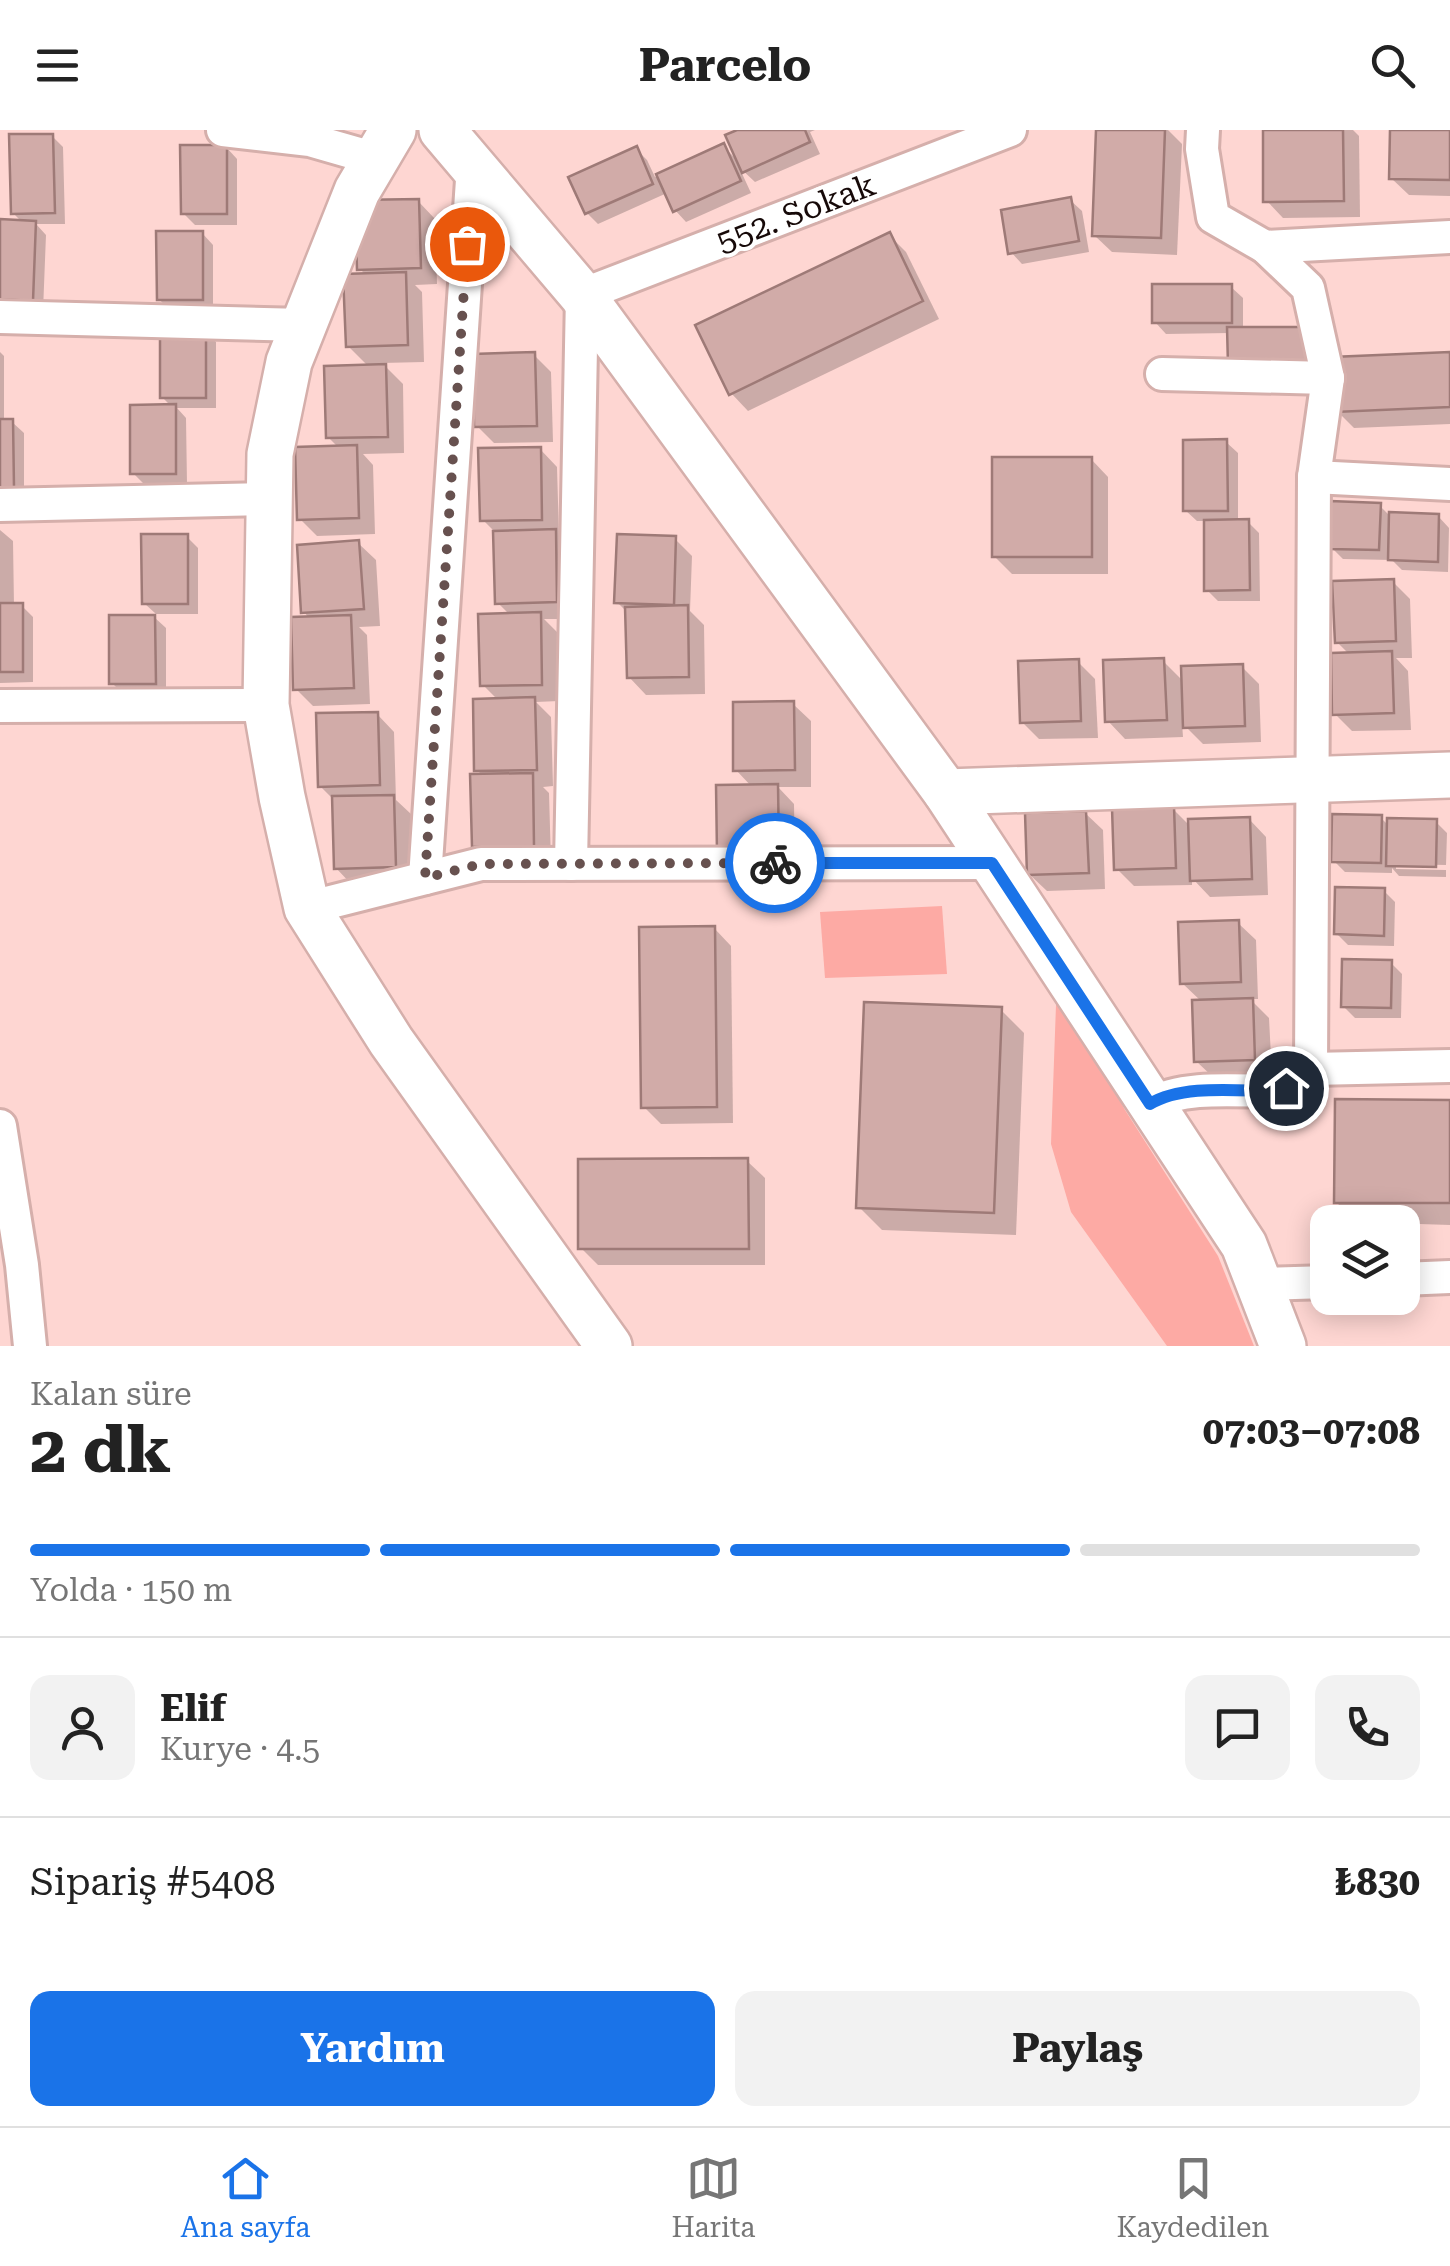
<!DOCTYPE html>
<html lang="tr">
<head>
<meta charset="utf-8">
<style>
  :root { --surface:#fff; --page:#f2f2f2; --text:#222; --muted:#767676; --line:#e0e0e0; --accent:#1a73e8 }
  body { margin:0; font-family:"Roboto Serif",serif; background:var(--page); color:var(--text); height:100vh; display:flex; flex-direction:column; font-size:38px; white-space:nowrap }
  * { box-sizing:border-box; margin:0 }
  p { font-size:32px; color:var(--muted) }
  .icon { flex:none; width:55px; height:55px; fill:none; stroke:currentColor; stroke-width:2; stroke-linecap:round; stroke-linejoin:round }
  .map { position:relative; height:1216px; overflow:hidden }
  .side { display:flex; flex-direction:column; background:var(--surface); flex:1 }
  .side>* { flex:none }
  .tools { position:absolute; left:1310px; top:1075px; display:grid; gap:20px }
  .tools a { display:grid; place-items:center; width:110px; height:110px; border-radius:20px; background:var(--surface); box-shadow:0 5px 25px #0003; font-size:50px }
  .pin { position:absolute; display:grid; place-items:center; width:85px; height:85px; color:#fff; margin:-42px; border:5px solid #fff; border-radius:50%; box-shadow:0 2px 10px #0007 }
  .courier { position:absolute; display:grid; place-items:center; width:100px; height:100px; margin:-50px; border:8px solid #1a73e8; border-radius:50%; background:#fff; color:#222; box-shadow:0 2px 12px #0007 }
  .summary em { font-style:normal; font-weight:700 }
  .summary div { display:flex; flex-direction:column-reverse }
  .summary { display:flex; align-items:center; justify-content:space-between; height:170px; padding:0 30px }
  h1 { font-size:65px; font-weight:700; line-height:75px }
  .bar { display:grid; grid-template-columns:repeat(4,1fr); gap:15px 10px; align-content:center; height:120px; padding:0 30px }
  .bar i { height:12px; border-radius:8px; background:var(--line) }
  .bar .selected { background:var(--accent) }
  .bar p { grid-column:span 4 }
  .line { display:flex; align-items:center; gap:25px; padding:0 30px; border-top:2px solid var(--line) }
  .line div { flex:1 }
  .round { display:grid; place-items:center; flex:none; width:105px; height:105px; border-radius:20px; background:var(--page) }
  .button { display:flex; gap:20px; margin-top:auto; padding:20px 30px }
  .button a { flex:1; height:115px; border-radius:20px; background:var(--accent); color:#fff; font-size:40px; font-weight:700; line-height:115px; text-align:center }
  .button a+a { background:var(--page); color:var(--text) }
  header { display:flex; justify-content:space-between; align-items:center; height:130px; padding:0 30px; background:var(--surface); font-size:45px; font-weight:700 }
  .tabs { display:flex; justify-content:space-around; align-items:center; height:140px; border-top:2px solid var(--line); background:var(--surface); font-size:28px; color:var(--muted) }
  .tabs a { display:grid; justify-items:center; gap:5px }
  .tabs .selected { color:var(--accent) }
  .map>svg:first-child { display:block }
  .green { fill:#fdaaa4 }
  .shadow { fill:#0003 }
  .building { fill:#d1aba8; stroke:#9e7a77; stroke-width:2.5 }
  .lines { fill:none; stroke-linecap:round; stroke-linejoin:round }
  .street-casing { stroke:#d5afab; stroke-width:38 }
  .secondary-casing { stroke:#d5afab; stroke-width:50 }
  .street { stroke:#fff; stroke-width:32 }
  .secondary { stroke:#fff; stroke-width:45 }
  .done { stroke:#67514f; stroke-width:10; stroke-dasharray:0 18 }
  .route { stroke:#1a73e8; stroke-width:12 }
  .labels { text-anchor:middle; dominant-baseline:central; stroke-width:8; stroke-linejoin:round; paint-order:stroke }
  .street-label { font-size:32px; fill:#160908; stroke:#fff }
</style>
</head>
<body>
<header><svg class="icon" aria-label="menu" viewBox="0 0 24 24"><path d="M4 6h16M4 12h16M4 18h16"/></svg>Parcelo<svg class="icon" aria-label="search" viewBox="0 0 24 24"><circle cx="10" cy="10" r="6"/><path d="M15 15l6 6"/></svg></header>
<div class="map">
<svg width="1450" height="1216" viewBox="0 0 1450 1216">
  <rect width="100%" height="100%" fill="#fed6d2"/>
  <g class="green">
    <polygon points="942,776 947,844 825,848 820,782"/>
    <polygon points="1066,867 1125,980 1218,1126 1254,1216 1167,1216 1071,1082 1051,1014 1056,875"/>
  </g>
  <g class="shadow">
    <polygon points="743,0 815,0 810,2 820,24 755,52 739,37 751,63 686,92 675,80 667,63 598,94 587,83 636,19 647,30 655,47 723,16 739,32"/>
    <polygon points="1098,0 1168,0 1182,14 1177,125 1112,122 1094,105"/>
    <polygon points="1265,0 1353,0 1359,6 1360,87 1283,88 1266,70"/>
    <polygon points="1393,0 1450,0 1450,66 1409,65 1391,48"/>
    <polygon points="52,6 63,17 65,94 36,94 46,105 43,181 0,177 0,92 23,93 13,83"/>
    <polygon points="226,17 237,29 237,95 195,95 183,83"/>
    <polygon points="1070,70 1082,81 1089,122 1022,134 1011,122"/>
    <polygon points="418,71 435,89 437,154 415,155 422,162 424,232 382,233 403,254 404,323 363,324 373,335 375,404 317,406 299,388 339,318 328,307 369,237 348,216 367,146 360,139"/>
    <polygon points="202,103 213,115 213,181 170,181 159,169"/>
    <polygon points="889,105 906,122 939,189 748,281 731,263"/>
    <polygon points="1231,157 1243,168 1243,199 1230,203 1166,204 1155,192"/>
    <polygon points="205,201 216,212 216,278 177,278 186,288 187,354 144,354 133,343 172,277 162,267"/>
    <polygon points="0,222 4,226 4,292 12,292 24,303 24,369 0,369"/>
    <polygon points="534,225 551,242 553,312 494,313 477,296"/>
    <polygon points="1450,225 1450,294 1354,298 1337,281"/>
    <polygon points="1226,312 1238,323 1238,392 1248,392 1259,403 1260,471 1218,471 1207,460 1206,391 1197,391 1185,380"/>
    <polygon points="540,319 557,337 559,406 572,419 574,489 544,489 557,502 559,571 536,572 551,587 553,656 543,657 549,663 551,732 492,733 475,716 483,646 477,640 498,570 483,555 510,485 498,473 496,403 483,390"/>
    <polygon points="1091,329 1108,347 1108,444 1012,444 994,426"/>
    <polygon points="1379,375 1389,385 1438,386 1449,398 1448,442 1402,440 1392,430 1343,429 1332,418"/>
    <polygon points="0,400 13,411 14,476 22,476 33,487 33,552 0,553"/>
    <polygon points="187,407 198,418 198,484 156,484 144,473"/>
    <polygon points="675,409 692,426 690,481 704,495 705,564 646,565 629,547 628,483 617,472"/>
    <polygon points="358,413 376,430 380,496 359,497 367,505 370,574 313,576 296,559 310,489 304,482"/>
    <polygon points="1393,452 1410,469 1412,528 1396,528 1408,541 1411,600 1352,601 1335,584 1350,525 1337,512"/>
    <polygon points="154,487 166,498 166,564 123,564 112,553"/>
    <polygon points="1163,531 1184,552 1242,537 1259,554 1261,612 1203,614 1182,593 1183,607 1125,609 1108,591"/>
    <polygon points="1078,532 1095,549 1098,608 1039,609 1022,592"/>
    <polygon points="793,574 811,591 811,657 778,657 794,674 795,739 719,657 752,657 736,640"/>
    <polygon points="377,584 394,602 396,670 411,684 412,754 353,756 336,738 334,670 320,656"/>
    <polygon points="1173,679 1191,697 1249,689 1266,707 1268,765 1210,767 1192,748 1192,755 1134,756 1117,739"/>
    <polygon points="1085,683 1103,700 1105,759 1047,761 1029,744"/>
    <polygon points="1381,688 1389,696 1436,692 1447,703 1446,735 1396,734 1396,739 1446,740 1446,747 1399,746 1392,738 1392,743 1345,742 1334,731"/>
    <polygon points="1384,761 1395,772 1394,816 1348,815 1336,803"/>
    <polygon points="1238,793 1256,810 1258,869 1250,869 1269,888 1272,946 1214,948 1196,931 1202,872 1182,853"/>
    <polygon points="714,798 731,816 733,993 661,994 644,977"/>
    <polygon points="1391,833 1402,844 1401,888 1355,888 1343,876"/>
    <polygon points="1001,880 1024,903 1016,1105 882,1100 859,1077"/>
    <polygon points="1450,972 1450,1095 1357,1092 1336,1072"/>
    <polygon points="747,1031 765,1048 765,1135 598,1135 581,1118"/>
  </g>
  <g class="building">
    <polygon points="737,0 805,0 810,12 742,43 725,5"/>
    <polygon points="1096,0 1165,0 1161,108 1092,106"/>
    <polygon points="1263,0 1343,0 1344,71 1263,72"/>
    <polygon points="1390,0 1450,0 1450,50 1389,49"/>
    <polygon points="9,4 53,4 55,83 11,84"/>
    <polygon points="724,13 741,51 673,82 656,44"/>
    <polygon points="180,15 227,15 227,84 181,84"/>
    <polygon points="637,16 653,54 585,84 568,47"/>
    <polygon points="1071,67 1079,111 1008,124 1001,80"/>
    <polygon points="419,69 421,138 357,140 355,70"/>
    <polygon points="0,89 36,91 33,171 0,169"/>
    <polygon points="156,101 203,101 203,170 157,170"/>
    <polygon points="890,102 923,171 729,265 695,195"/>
    <polygon points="406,142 408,215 346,217 343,144"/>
    <rect x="1152" y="154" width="80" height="39"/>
    <polygon points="1227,197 1307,197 1308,236 1228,236"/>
    <rect x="160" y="199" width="46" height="69"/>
    <polygon points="535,222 537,296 474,297 473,224"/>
    <polygon points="1450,222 1450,277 1335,282 1332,227"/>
    <polygon points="386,234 388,307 326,308 324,236"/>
    <polygon points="176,274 176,344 130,344 130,275"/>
    <polygon points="0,289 13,289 14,358 0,359"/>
    <polygon points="1227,309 1228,381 1183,381 1183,310"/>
    <polygon points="357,315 359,388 297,390 295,317"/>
    <polygon points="541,317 542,390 480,391 478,318"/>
    <rect x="992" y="327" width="100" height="100"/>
    <polygon points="1330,371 1381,373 1379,420 1329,419"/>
    <polygon points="1389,382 1439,384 1438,432 1388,430"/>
    <polygon points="1249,389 1250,460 1204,461 1204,390"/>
    <polygon points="556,399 557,472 495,474 493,401"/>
    <polygon points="141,404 188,404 188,474 142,474"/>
    <polygon points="617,404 676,406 674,475 614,473"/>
    <polygon points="359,410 364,479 301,483 297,415"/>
    <polygon points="1394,449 1396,511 1335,513 1332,451"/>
    <rect x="0" y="473" width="23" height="69"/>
    <polygon points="688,475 689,547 627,548 625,477"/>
    <polygon points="541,482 542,555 480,556 478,484"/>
    <polygon points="109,485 155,485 156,554 109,554"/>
    <polygon points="351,485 354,558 293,560 291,487"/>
    <polygon points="1392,521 1394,583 1332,585 1331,523"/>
    <polygon points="1164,528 1167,590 1105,592 1103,530"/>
    <polygon points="1079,529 1081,591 1020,593 1018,531"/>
    <polygon points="1243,534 1245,596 1183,598 1181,536"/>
    <polygon points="535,567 537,640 474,641 473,569"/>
    <polygon points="794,571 795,640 733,641 733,572"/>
    <polygon points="378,582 380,655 318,657 316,583"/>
    <polygon points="533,643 534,716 472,717 470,644"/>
    <polygon points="778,654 779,723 717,724 716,655"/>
    <polygon points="394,665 396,737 334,739 332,666"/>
    <polygon points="1174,676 1176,738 1114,740 1112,678"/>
    <polygon points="1086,681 1089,743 1027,745 1025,683"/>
    <polygon points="1332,684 1382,685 1381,733 1331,732"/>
    <polygon points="1250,687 1252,749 1190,751 1188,689"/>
    <polygon points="1387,688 1437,689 1436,737 1386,736"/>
    <polygon points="1335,757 1385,758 1384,806 1334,804"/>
    <polygon points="1239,790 1241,852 1180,854 1178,792"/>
    <polygon points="715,796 717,977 641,978 639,797"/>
    <polygon points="1342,829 1392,830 1391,878 1341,877"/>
    <polygon points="1253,868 1255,930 1194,932 1192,870"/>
    <polygon points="864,872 1002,877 994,1083 856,1078"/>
    <polygon points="1335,969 1450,970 1450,1073 1334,1073"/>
    <polygon points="748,1028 749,1119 578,1119 578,1029"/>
  </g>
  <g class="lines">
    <g class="street-casing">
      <g id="street">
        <polyline points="223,0 310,10 376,29"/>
        <polyline points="1203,0 1202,19 1213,87 1265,117 1308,158 1328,248 1314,347 1311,939 1450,936"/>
        <polyline points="1265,117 1450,107"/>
        <polyline points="0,187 304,195"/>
        <polyline points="1162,244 1328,248"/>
        <polyline points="1314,347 1450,354"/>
        <polyline points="0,375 269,369"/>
        <polyline points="0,576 266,575"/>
        <polyline points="571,734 582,165 1010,0"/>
        <polyline points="425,748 473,35"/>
        <polyline points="307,778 481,734 993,733"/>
        <path d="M1151,974C1183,955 1237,961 1275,961L1286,958L1311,939"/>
        <polyline points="0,996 22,1135 30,1216"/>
        <polyline points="1402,1149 1450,1147"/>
        <polyline points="1259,1154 1328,1152"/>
      </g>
    </g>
    <g class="secondary-casing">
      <g id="secondary">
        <polyline points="393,0 357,61 289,232 270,324 266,575 282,667 307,778 391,911 609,1216"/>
        <polyline points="442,0 582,165 946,662 1244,1115 1283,1216"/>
        <polyline points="946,662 1450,645"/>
      </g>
    </g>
    <use href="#street" class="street"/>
    <use href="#secondary" class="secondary"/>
  </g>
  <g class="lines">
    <polyline class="done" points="467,114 425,748 481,734 775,733"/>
    <path class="route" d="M775,733H992L1150,974C1182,954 1238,961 1274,961L1286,958"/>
  </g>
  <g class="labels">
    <g class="street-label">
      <text transform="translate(796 83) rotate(-21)">552. Sokak</text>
    </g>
  </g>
</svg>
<div class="tools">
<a><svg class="icon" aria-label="layers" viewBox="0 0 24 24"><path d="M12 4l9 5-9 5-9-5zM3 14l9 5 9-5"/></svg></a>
</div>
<div class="pin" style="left:467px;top:114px;background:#ea580c"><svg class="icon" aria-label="bag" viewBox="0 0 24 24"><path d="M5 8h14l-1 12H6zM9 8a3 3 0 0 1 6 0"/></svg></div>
<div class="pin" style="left:1286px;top:958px;background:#1f2937"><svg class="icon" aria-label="home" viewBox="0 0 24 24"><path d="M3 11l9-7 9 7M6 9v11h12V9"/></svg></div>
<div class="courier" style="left:775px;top:733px"><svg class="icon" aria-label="bike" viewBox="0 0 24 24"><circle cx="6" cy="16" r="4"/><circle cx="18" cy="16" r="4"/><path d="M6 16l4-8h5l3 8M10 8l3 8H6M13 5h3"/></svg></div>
</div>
<section class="side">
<div class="summary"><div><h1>2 dk</h1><p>Kalan süre</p></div><em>07:03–07:08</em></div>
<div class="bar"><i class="selected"></i><i class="selected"></i><i class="selected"></i><i></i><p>Yolda · 150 m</p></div>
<div class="line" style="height:180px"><a class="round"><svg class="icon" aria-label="person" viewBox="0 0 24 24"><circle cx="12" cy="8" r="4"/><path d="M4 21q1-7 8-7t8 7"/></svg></a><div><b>Elif</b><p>Kurye · 4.5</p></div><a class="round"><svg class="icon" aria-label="chat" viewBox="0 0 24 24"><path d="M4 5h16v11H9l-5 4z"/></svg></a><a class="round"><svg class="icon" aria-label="phone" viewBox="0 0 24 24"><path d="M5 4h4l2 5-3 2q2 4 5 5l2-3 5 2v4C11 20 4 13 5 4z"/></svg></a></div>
<div class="line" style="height:130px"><div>Sipariş #5408</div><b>₺830</b></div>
<div class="button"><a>Yardım</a><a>Paylaş</a></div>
</section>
<nav class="tabs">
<a class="selected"><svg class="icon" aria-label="home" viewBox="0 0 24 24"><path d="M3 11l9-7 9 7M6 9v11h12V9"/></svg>Ana sayfa</a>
<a><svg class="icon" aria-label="map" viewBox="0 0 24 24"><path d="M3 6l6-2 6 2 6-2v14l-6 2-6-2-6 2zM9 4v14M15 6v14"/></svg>Harita</a>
<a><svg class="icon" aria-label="saved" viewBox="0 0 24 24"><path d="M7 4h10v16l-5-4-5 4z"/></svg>Kaydedilen</a>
</nav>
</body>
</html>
